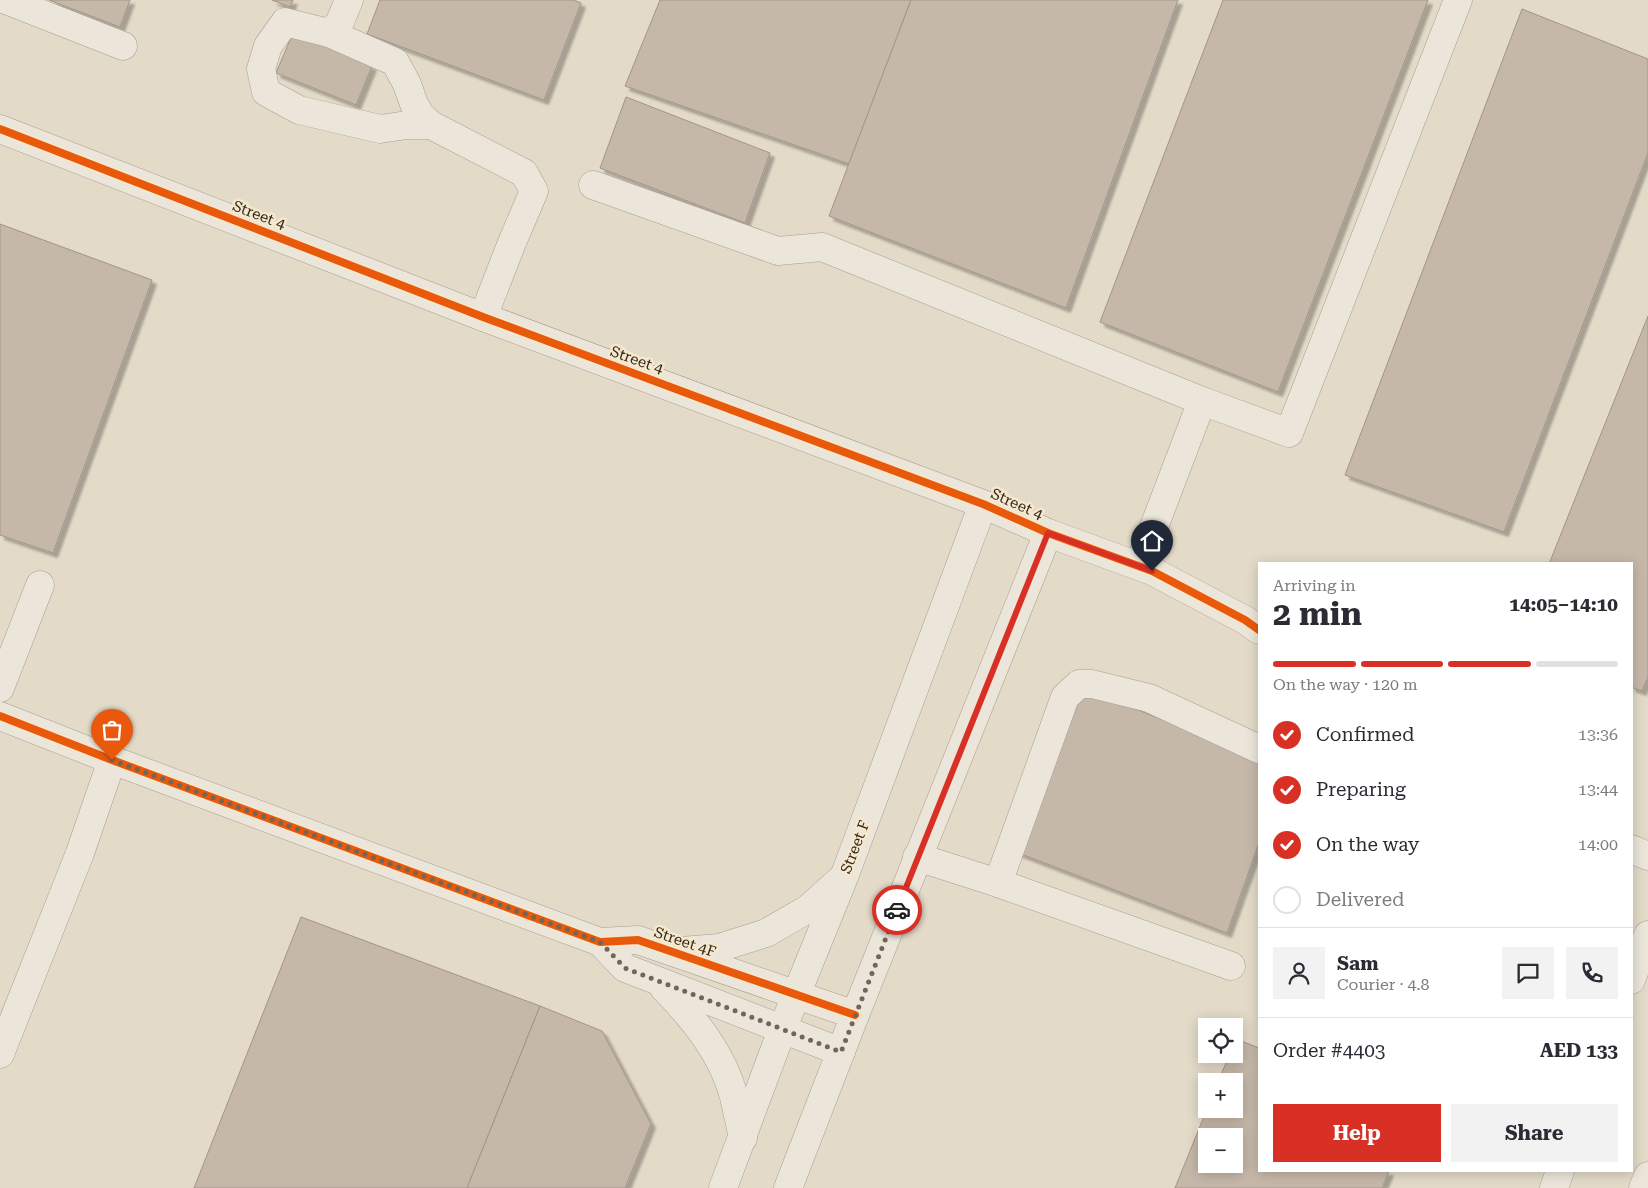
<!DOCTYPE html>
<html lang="en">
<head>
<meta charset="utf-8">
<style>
  :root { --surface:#fff; --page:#f2f2f3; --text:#2b2b33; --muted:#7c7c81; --line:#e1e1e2; --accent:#d93025 }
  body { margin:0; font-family:"Roboto Serif",serif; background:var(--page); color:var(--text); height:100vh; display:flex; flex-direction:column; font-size:19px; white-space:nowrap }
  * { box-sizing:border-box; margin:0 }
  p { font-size:16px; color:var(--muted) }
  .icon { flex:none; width:28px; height:28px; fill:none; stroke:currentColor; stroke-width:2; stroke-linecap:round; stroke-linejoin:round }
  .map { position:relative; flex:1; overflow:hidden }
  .panel { position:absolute; left:1258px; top:562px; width:375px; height:610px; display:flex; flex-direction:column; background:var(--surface); border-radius:0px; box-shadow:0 2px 12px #0003 }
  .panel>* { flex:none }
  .controls { position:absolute; left:1198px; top:1018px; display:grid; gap:10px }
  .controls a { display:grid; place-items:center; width:45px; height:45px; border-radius:0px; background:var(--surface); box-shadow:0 2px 12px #0003; font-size:25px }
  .pin { position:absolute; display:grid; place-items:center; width:42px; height:42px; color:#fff; margin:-51px -21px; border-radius:50% 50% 50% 0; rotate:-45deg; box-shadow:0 0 5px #0007 }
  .pin .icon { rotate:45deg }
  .courier { position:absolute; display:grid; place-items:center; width:50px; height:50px; margin:-25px; border:4px solid #d93025; border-radius:50%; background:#fff; color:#222; box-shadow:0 1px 6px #0007 }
  .summary em { font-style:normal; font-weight:700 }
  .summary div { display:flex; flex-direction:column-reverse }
  .summary { display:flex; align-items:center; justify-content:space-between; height:85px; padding:0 15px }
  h1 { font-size:32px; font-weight:700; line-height:38px }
  .bar { display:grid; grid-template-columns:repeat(4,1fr); gap:8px 5px; align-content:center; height:60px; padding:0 15px }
  .bar i { height:6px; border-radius:4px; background:var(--line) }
  .bar .current { background:var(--accent) }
  .bar p { grid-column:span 4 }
  .line { display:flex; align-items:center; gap:12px; padding:0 15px; border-top:1px solid var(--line) }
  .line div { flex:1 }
  .round { display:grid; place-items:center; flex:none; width:52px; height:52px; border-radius:0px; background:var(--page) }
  ol { padding:0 15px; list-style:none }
  li { display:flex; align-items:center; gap:15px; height:55px }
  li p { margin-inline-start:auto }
  li .icon { padding:5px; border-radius:50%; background:var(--accent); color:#fff; stroke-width:4 }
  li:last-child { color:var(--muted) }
  li i { width:28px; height:28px; border:2px solid var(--line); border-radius:50% }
  .action { display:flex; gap:10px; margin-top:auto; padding:10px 15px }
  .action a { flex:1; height:58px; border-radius:0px; background:var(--accent); color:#fff; font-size:20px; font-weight:700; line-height:58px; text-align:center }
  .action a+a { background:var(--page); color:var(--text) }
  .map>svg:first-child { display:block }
  .building { fill:#c6b8a9; stroke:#a29588; fill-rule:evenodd; filter:url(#shadow) }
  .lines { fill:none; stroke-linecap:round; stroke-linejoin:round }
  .minor-casing { stroke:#a79f92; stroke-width:29 }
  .minor { stroke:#ebe5da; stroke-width:28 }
  .cycleway-casing { stroke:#f5e8cd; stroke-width:11 }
  .cycleway { stroke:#e8590c; stroke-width:8 }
  .done { stroke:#726658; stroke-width:5; stroke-dasharray:0 9 }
  .route { stroke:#d93025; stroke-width:6 }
  .labels { text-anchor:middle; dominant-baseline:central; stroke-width:5; stroke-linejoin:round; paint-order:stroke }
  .street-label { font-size:15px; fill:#35271b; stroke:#f5e8cd }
</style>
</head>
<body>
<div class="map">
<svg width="1648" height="1188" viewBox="0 0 1648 1188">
  <defs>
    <filter id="shadow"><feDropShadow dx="4.5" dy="4.5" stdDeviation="1" flood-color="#0004"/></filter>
  </defs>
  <rect width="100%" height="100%" fill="#e3dac8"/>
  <g class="building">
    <polygon points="49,0 130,0 120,27"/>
    <polygon points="272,0 293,0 290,7"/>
    <polygon points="380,0 574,0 581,3 544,100 367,34"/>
    <polygon points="660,0 911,0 849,164 625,86"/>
    <polygon points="911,0 1178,0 1066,308 829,216"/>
    <polygon points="1223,0 1428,0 1278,392 1100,322"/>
    <polygon points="1522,9 1648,59 1648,153 1504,532 1345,475"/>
    <polygon points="293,33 372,66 356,105 276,73"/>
    <polygon points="626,97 770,153 745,223 600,168"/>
    <polygon points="0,224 152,280 53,553 0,535"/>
    <polygon points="1648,316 1648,676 1642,691 1631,687 1631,564 1549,564"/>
    <polygon points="1080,687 1259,758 1259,843 1227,933 1016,852"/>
    <polygon points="301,917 540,1006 467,1188 194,1188"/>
    <polygon points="540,1006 602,1031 651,1124 625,1188 467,1188"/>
    <path d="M1236,1039L1259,1048V1171H1389L1382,1188H1175L1207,1109H1234V1081H1218L1230,1054H1234V1044ZM1206,1136H1234V1164H1206Z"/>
  </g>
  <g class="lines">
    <g class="minor-casing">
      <g id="minor">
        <polyline points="6,0 123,46"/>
        <polyline points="349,0 339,24 329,33 395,62 407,84 414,104 421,116 431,125 524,173 534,191 511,245 483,317"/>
        <polyline points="329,33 285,22 268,46 261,69 266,92 299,110 380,129 407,125 431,125"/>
        <polyline points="0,129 483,317 983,504 1048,533 1152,571 1245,620 1259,630"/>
        <polyline points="593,185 778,251 822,247 1202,401 1139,566"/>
        <polyline points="1202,401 1289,433 1458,0"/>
        <polyline points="0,688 40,585"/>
        <polyline points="0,716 112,760 600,942 638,940 855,1015"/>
        <polyline points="1631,849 1648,856"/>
        <polyline points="917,857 998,883 1231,966"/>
        <polyline points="998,883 1065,697 1079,684 1092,684 1149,698 1259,749"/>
        <polyline points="600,942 625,968 841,1052"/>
        <polyline points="682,951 719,948 766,933 808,909 839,881"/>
        <polyline points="1631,980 1648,935"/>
        <path d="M664,988C694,1019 723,1054 734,1097C737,1110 740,1124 743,1138"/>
        <polyline points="0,1054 80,853 112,760"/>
        <polyline points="723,1188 782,1030 844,877 983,504"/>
        <polyline points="788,1188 855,1015 1048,533"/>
        <polyline points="1554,1188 1560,1171"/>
        <polyline points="1643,1188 1648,1176"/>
      </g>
    </g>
    <use href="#minor" class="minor"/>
    <g class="cycleway-casing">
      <g id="cycleway">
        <polyline points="0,129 483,317 983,504 1048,533 1152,571 1245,620 1259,630"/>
        <polyline points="0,716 112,760 600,942 638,940 855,1015"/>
      </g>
    </g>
    <use href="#cycleway" class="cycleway"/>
  </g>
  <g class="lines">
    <polyline class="done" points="112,760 600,942 625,968 841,1052 897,910"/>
    <polyline class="route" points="897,910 1048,533 1152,571"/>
  </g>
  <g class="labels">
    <g class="street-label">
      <text transform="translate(259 215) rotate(21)">Street 4</text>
      <text transform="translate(637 360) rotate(20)">Street 4</text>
      <text transform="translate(1017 504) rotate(24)">Street 4</text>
      <text transform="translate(855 847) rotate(-69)">Street F</text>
      <text transform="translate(685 942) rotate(19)">Street 4F</text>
    </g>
  </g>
</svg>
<div class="controls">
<a><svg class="icon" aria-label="locate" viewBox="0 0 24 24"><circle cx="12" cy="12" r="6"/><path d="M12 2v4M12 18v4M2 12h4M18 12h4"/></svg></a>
<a>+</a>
<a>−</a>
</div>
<div class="pin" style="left:112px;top:760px;background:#ea580c"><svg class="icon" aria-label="bag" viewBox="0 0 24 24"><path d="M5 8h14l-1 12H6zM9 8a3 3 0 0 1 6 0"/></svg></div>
<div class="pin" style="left:1152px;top:571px;background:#1f2937"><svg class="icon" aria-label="home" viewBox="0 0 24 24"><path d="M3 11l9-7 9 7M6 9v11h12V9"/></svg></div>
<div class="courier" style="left:897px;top:910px"><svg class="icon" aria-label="car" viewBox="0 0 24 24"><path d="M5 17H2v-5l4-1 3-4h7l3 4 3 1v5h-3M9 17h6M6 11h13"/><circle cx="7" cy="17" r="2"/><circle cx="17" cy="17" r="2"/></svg></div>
<section class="panel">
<div class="summary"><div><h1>2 min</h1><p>Arriving in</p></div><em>14:05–14:10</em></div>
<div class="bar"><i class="current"></i><i class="current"></i><i class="current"></i><i></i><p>On the way · 120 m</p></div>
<ol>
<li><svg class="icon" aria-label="check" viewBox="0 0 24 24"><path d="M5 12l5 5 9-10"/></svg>Confirmed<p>13:36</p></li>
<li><svg class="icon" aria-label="check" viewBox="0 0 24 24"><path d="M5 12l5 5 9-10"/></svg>Preparing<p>13:44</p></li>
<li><svg class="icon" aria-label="check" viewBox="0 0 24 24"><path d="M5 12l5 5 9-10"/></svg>On the way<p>14:00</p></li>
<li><i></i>Delivered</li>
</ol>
<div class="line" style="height:90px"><a class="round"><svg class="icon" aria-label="person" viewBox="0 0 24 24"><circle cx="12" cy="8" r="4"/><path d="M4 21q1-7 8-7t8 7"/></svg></a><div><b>Sam</b><p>Courier · 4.8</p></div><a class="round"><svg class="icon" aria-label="chat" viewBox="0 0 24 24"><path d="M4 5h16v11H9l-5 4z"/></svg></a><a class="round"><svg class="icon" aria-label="phone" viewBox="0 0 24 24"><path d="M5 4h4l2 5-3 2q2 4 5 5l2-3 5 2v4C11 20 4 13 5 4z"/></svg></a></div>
<div class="line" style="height:65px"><div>Order #4403</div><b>AED 133</b></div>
<div class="action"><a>Help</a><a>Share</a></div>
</section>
</div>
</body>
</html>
